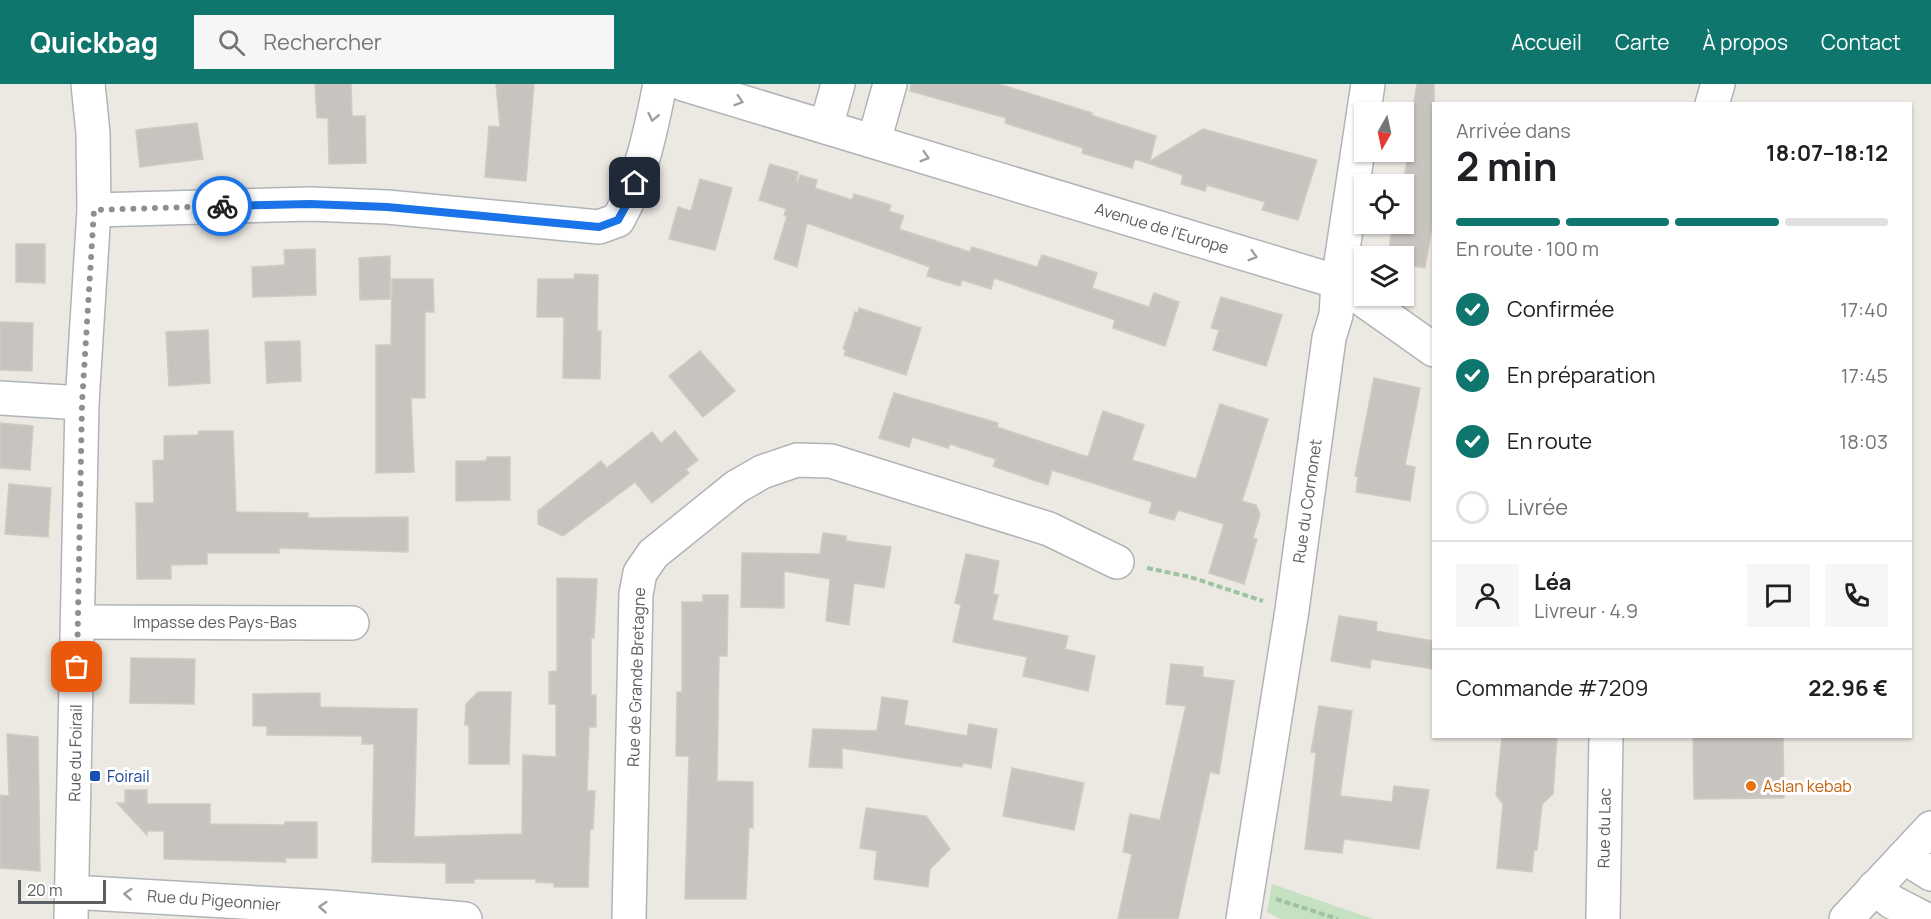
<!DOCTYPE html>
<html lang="fr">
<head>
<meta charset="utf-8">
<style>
  :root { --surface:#fff; --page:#f6f6f6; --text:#202124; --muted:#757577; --line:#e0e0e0; --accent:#0f766e }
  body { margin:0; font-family:Manrope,sans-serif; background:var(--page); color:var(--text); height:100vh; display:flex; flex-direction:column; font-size:22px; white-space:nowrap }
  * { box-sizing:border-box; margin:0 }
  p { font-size:20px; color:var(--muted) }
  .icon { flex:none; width:33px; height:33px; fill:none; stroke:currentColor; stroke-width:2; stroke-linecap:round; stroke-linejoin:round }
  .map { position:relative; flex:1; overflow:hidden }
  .sheet { position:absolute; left:1432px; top:18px; width:480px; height:636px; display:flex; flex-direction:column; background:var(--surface); border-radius:0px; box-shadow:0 2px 4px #0004 }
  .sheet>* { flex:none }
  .needle { width:39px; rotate:189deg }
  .buttons { position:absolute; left:1354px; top:18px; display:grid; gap:12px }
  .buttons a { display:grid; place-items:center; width:60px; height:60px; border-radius:0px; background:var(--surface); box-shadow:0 2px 4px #0004; font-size:30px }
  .scale { position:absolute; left:18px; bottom:15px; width:88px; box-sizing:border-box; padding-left:6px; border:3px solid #5b5f62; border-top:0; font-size:16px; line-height:21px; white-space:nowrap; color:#5b5f62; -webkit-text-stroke:4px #fff; paint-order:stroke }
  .pin { position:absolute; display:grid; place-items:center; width:51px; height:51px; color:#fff; margin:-26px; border-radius:12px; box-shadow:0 3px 9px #0006 }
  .courier { position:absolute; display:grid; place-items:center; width:60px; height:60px; margin:-30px; border:4px solid #1a73e8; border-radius:50%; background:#fff; color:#222; box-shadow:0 2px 8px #0007 }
  .summary em { font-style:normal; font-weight:700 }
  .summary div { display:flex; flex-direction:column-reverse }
  .summary { display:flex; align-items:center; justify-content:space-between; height:102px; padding:0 24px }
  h1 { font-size:39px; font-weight:700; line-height:45px }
  .bar { display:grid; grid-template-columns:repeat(4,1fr); gap:9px 6px; align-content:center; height:72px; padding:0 24px }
  .bar i { height:8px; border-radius:4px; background:var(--line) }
  .bar .active { background:var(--accent) }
  .bar p { grid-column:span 4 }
  .line { display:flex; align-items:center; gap:15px; padding:0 24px; border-top:2px solid var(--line) }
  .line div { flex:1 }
  .round { display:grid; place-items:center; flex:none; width:63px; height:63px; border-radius:0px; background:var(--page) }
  ol { padding:0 24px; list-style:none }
  li { display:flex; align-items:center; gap:18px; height:66px }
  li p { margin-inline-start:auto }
  li .icon { padding:6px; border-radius:50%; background:var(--accent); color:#fff; stroke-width:4 }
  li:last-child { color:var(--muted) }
  li i { width:33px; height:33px; border:3px solid var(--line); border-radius:50% }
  header { display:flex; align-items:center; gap:36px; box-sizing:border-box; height:84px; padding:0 30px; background:var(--accent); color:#fff }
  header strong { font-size:28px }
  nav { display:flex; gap:33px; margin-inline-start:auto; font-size:21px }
  .search { width:420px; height:54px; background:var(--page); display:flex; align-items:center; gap:15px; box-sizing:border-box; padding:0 21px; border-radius:0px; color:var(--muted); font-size:22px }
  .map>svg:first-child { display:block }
  .green { fill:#c6e1c2 }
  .building { fill:#c7c4c0; stroke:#d0cac2; stroke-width:1.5 }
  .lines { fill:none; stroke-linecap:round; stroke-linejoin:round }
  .street-casing { stroke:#b0b4b7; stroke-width:36 }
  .secondary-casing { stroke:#afb3b6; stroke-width:36 }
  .path { stroke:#9dc3a3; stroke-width:4; stroke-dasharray:6 3; stroke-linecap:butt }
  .street { stroke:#fff; stroke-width:33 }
  .secondary { stroke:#fff; stroke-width:33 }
  .oneway { stroke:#9d9fa1 }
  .done { stroke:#8e8f8f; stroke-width:6; stroke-dasharray:0 10.8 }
  .route { stroke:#1a73e8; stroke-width:8 }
  .transit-dot { fill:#1a4fb4; stroke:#fff; stroke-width:2 }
  .food-dot { fill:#e8710a; stroke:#fff; stroke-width:2 }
  .labels { text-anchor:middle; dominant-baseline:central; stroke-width:6; stroke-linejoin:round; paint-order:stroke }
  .street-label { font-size:16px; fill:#5b5f62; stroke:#fff }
  .transit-label { font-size:16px; fill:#164399; stroke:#fff; text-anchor:start }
  .food-label { font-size:16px; fill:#c56008; stroke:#fff; text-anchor:start }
</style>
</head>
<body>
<header>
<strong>Quickbag</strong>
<div class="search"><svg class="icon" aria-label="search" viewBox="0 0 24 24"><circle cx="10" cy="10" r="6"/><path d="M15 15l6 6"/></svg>Rechercher</div>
<nav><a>Accueil</a><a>Carte</a><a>À propos</a><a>Contact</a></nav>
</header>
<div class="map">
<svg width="1931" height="835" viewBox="0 0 1931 835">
  <rect width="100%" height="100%" fill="#ece9e3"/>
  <polygon class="green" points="1272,800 1373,835 1281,835 1267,828"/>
  <g class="building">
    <polygon points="315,0 351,0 352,32 365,32 366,79 329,80 328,34 317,34"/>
    <polygon points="496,0 534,0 526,97 485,93 489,42 500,43"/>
    <polygon points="911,0 999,0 1092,29 1091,31 1156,52 1150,77 1203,45 1317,76 1298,136 1262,126 1265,118 1207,101 1205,107 1181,100 1183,91 1135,75 1132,84 1082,69 1083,64 1005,39 1006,34 910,7"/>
    <polygon points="1417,0 1434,0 1434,131 1425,184 1404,180 1404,172 1392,172 1393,165 1389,165 1393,140 1404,140 1404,94 1409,66 1406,65"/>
    <polygon points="197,39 203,75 140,83 136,46"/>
    <polygon points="770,80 798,88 796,98 798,98 800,91 817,96 815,104 852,116 854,110 891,121 889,127 904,132 899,145 970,168 972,163 1037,183 1042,171 1071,180 1097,189 1092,204 1149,223 1154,209 1179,218 1165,262 1113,244 1115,236 994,194 991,205 962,196 960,202 927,192 930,183 807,139 797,183 774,175 787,132 784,132 786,125 759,116"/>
    <polygon points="700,95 732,104 715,166 669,155 678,123 691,127"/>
    <polygon points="16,160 45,160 45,199 16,198"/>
    <polygon points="315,165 316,211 253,213 252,183 285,181 284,166"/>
    <polygon points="390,172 390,215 360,216 359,174"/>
    <polygon points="575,190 598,191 597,247 601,247 600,295 563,294 564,233 537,233 538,195 574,195"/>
    <polygon points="392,195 433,195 434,228 425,228 425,314 411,314 414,388 376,389 376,261 391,261"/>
    <polygon points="1221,213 1282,231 1266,282 1213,266 1219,246 1211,244"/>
    <polygon points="859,224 921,244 906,291 844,271 846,266 843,265 851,242 855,228 858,229"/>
    <polygon points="0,238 33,239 32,287 0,286"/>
    <polygon points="208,246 210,299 169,302 166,248"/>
    <polygon points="300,257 301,297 267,299 265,258"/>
    <polygon points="700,267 735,307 703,333 669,292"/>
    <polygon points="1374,294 1420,304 1405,381 1415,383 1410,417 1356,408 1358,393 1355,392"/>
    <polygon points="894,309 998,339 997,343 1088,373 1103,327 1144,341 1132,376 1196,395 1220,320 1268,335 1242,417 1256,421 1260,430 1253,454 1257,455 1244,500 1209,489 1224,440 1178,426 1174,436 1149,429 1152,418 1052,386 1048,401 993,382 996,375 950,360 948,364 912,353 909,363 879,354"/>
    <polygon points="0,339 33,342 30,386 0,384"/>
    <polygon points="199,347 233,347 236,428 308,429 308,434 408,433 408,468 279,464 279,469 207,469 207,480 171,481 171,495 137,495 136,419 154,419 153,377 164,376 164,352 198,351"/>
    <polygon points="675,347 698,376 686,385 689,389 652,419 635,398 563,452 538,440 538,427 601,377 607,384 652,348 661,359"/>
    <polygon points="487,373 510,373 510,416 456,417 456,377 486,377"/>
    <polygon points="9,400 51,404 48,453 5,450"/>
    <polygon points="823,449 846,452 846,457 891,463 884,504 854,499 849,541 826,537 830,495 784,487 784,524 741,523 742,469 820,470"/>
    <polygon points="966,470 999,477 993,510 998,511 992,536 1068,552 1065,565 1095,572 1088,607 1023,592 1027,573 953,558 961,521 955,519"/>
    <polygon points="557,494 597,495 594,554 591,554 591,611 596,611 596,643 589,643 587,707 595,707 593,745 590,745 588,803 554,803 554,799 536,798 536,795 474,795 474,799 446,799 446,779 372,778 374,660 362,660 362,652 267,651 267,642 253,642 253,610 320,609 320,623 417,625 414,753 522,750 523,671 556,673 556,620 549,620 549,588 557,587"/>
    <polygon points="703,511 728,511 727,572 719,572 717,697 753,698 753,744 749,743 746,815 685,815 689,672 676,672 677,608 682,608 682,518 703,518"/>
    <polygon points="1339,532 1377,538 1376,547 1434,557 1432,585 1371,575 1370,584 1331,577"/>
    <polygon points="131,574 195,575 194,620 130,619"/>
    <polygon points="1171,580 1203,583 1203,593 1234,597 1219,690 1210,688 1178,835 1118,835 1132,770 1123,768 1130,730 1160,736 1186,622 1166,620"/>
    <polygon points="478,608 511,608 509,680 469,680 469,641 465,641 466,620"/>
    <polygon points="882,613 908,617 904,641 967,652 969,640 997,645 991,684 963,679 962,683 842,664 842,684 809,683 813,645 877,647"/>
    <polygon points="1319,622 1352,627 1340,712 1392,718 1394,702 1429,706 1419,765 1344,755 1342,769 1305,765 1316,669 1311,668"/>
    <polygon points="7,650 38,653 40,787 0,784 0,711 9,712"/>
    <polygon points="1502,652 1557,652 1553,710 1542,720 1537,766 1534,766 1532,788 1497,784 1503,720 1496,711"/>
    <polygon points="1693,652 1783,652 1784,714 1694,715"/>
    <polygon points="1012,684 1084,699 1074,746 1003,732"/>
    <polygon points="125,706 147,706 147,720 210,720 210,740 285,741 285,738 317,738 317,774 285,774 286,778 164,775 164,747 147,747 147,751 117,719 125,719"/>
    <polygon points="866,724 926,732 950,765 930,785 928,803 874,795 877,767 860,764"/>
  </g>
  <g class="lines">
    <g class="street-casing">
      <g id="street">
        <polyline points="683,0 1338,198 1434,266"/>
        <polyline points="1712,20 1718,0"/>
        <polyline points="826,43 838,0"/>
        <polyline points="874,57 890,0"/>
        <path d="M94,126L310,120L387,123L599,143L618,136C641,95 651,46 660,0"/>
        <polyline points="0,314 82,319"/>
        <polyline points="78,538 352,539"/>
        <polyline points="1904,773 1931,790"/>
        <polyline points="1874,804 1892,818 1925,835"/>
        <polyline points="71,808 328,823 465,835"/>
        <polyline points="71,835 82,319 94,126 93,49 88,0"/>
        <polyline points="629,835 636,510 640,489 653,470 736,403 762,388 797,376 831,377 1049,445 1117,478"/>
        <polyline points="1243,835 1292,526 1329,254 1336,231 1338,198 1368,0"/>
        <polyline points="1603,835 1606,652"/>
      </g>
    </g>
    <g class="secondary-casing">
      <polyline id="secondary" points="1846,835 1931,744"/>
    </g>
    <g class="path">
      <polyline points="1147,484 1190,493 1263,517"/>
      <polyline points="1276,815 1338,835"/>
    </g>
    <use href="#street" class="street"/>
    <use href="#secondary" class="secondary"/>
  </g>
  <defs><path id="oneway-chevron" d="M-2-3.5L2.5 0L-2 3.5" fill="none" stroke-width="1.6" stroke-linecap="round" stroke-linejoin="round" transform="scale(1.5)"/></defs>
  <g class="oneway">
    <use href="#oneway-chevron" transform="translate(739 17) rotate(17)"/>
    <use href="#oneway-chevron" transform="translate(653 33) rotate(103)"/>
    <use href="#oneway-chevron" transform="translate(925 73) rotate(17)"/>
    <use href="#oneway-chevron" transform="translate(1253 172) rotate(17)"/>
    <use href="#oneway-chevron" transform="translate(128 810) rotate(-176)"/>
    <use href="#oneway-chevron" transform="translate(323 823) rotate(-176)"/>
  </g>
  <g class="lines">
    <polyline class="done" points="77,583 82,319 94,126 222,122"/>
    <polyline class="route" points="222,122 310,120 387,123 599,143 618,136 629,116 635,99"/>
  </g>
  <rect class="transit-dot" x="89" y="686" width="12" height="12" rx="3"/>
  <circle class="food-dot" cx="1751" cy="702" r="6"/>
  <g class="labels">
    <g class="street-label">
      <text transform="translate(1162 144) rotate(17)">Avenue de l'Europe</text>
      <text transform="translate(1307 417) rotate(-82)">Rue du Cornonet</text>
      <text x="215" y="538">Impasse des Pays-Bas</text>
      <text transform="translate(636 593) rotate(-88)">Rue de Grande Bretagne</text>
      <text transform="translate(75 669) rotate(-89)">Rue du Foirail</text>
      <text transform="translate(1604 744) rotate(-89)">Rue du Lac</text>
      <text transform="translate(214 816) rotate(4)">Rue du Pigeonnier</text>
    </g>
    <g class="transit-label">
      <text x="107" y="692">Foirail</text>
    </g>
    <g class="food-label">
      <text x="1763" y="702">Aslan kebab</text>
    </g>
  </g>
</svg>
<div class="buttons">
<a><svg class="needle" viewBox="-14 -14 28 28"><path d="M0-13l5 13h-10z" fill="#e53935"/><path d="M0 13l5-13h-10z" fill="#757577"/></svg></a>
<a><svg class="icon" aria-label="locate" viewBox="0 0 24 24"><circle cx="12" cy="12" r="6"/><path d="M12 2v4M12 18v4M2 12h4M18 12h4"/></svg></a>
<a><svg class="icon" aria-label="layers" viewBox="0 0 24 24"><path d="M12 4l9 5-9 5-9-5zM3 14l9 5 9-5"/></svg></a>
</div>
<div class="scale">20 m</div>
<div class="pin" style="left:77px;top:583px;background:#ea580c"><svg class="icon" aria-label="bag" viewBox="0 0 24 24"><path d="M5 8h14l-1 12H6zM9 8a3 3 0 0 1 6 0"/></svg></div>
<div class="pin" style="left:635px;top:99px;background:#1f2937"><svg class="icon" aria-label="home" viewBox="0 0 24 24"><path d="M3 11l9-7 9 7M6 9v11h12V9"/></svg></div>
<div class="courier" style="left:222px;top:122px"><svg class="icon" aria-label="bike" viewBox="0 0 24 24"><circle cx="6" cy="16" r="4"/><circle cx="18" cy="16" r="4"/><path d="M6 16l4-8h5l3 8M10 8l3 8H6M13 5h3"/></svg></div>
<section class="sheet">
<div class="summary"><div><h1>2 min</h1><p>Arrivée dans</p></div><em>18:07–18:12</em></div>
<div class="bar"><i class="active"></i><i class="active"></i><i class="active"></i><i></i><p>En route · 100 m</p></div>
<ol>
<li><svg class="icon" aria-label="check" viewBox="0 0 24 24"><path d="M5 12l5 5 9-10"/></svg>Confirmée<p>17:40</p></li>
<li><svg class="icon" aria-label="check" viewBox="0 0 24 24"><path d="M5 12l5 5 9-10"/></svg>En préparation<p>17:45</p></li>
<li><svg class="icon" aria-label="check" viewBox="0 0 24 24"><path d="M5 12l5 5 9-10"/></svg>En route<p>18:03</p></li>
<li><i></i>Livrée</li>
</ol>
<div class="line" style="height:108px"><a class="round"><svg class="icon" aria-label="person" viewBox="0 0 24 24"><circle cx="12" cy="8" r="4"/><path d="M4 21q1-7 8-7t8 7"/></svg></a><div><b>Léa</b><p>Livreur · 4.9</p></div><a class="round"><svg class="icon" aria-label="chat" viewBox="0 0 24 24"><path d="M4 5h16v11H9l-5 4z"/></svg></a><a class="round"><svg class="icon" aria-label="phone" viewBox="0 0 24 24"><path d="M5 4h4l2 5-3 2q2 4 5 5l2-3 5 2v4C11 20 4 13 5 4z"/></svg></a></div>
<div class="line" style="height:78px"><div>Commande #7209</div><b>22.96 €</b></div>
</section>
</div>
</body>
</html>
